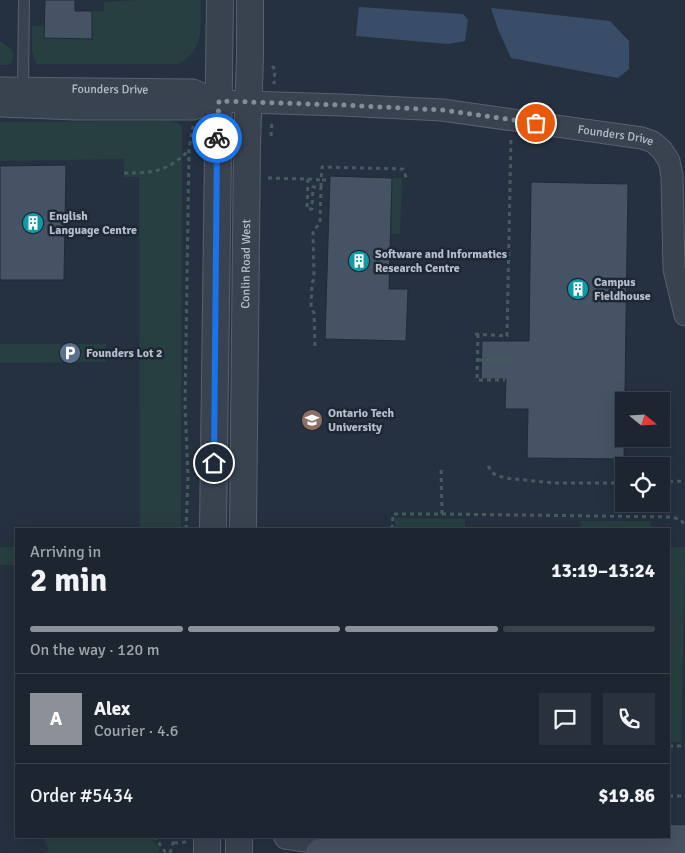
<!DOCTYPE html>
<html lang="en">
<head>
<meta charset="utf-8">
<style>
  :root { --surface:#1c2530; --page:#29313c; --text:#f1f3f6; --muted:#a0a5ab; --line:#3a424c; --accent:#8c9099 }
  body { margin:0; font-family:Signika,sans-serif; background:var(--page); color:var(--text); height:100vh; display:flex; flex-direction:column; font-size:19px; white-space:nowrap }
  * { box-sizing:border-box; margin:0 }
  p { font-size:16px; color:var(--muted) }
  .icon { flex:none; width:28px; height:28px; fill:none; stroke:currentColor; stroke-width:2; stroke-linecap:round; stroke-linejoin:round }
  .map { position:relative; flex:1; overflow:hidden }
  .drawer { position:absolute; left:15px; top:528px; width:655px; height:310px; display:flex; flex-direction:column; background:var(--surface); border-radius:0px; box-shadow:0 5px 20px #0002,0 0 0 1px var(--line) }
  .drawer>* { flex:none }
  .needle { width:32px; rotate:108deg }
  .tools { position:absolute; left:615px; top:392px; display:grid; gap:10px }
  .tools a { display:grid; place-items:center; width:55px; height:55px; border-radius:0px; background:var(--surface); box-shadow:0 5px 20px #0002,0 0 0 1px var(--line); font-size:25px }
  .pin { position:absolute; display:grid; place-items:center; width:42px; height:42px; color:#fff; margin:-21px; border:2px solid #fff; border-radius:50%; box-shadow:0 1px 5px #0007 }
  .courier { position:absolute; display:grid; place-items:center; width:50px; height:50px; margin:-25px; border:4px solid #1a73e8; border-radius:50%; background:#fff; color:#222; box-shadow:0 1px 6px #0007 }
  .headline em { font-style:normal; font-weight:800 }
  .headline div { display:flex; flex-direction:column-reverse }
  .headline { display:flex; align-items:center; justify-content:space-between; height:85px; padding:0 15px }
  h1 { font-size:32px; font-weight:800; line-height:38px }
  .bar { display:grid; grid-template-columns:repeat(4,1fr); gap:8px 5px; align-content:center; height:60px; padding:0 15px }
  .bar i { height:6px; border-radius:4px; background:var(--line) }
  .bar .active { background:var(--accent) }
  .bar p { grid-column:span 4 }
  .line { display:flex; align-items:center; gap:12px; padding:0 15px; border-top:1px solid var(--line) }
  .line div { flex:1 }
  .round { display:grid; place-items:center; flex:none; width:52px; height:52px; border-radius:0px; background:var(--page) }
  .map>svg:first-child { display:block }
  .green { fill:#273f41 }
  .water { fill:#394d68 }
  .building { fill:#465364; stroke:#202a37 }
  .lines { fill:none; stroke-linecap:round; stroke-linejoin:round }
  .service-casing { stroke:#57616e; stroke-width:12 }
  .minor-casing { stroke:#57616e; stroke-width:23 }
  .tertiary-casing { stroke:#57616e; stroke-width:28 }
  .secondary-casing { stroke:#57616e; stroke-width:29 }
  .path { stroke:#455c5e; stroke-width:3; stroke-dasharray:4 4; stroke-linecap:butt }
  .service { stroke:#394350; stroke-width:10 }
  .minor { stroke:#394350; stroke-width:21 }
  .tertiary { stroke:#394350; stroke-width:26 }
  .secondary { stroke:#475263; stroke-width:28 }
  .done { stroke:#838d9a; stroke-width:5; stroke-dasharray:0 9 }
  .route { stroke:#1a73e8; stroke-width:6 }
  .labels { text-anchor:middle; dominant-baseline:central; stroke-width:5; stroke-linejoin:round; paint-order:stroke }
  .street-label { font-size:12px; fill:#b6becb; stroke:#1e2835 }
  .poi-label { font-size:12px; font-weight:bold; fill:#b6becb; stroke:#1e2835; text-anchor:start }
</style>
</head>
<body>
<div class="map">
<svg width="685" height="853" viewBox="0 0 685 853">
  <rect width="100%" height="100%" fill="#253140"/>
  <g class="green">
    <path d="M141,0H201C200,27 205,49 179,64H37C30,53 32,39 32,26H44V38H92V11H104V2Z"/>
    <polygon points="0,41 11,49 14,54 12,63 9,65 0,65"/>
    <polygon points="173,121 182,126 181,529 140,529 139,177 124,177 124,159 0,161 0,122"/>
    <polygon points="392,178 402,178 400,234 391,234"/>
    <polygon points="0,344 106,344 106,362 0,363"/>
    <polygon points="395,518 465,519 465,529 395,529"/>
    <polygon points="581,521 651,521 650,529 581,529"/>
    <rect x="0" y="547" width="16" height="18"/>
    <polygon points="669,547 685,547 681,742 669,742"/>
    <polygon points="45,836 151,836 160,850 158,853 43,853 49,850 43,837"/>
  </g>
  <g class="water">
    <polygon points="359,7 463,14 468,20 465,41 448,44 356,36"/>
    <polygon points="491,8 610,21 629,41 629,69 618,78 511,58 498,29"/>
  </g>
  <g class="building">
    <polygon points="45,0 75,0 75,11 92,11 92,39 44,38"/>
    <polygon points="66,165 64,280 0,280 0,166"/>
    <polygon points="330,176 392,178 389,289 408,289 406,341 325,339"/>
    <polygon points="531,182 628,184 624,459 527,458 528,409 505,409 506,379 481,379 482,341 529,341"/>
  </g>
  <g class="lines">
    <g class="service-casing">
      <polyline id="service" points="23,88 24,0"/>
    </g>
    <g class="minor-casing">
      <g id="minor">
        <path id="s1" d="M0,88L193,90L219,101"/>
        <path id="s2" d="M0,106L76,109H193L219,101L342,105L442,110L642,138L653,142L662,150L669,161L672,176L674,269L685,315"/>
      </g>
    </g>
    <g class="tertiary-casing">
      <g id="tertiary">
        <polyline points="213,529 220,0"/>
        <path id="s3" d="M243,529L247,144L250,58V0"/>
        <polyline points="287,836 350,845"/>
        <polyline points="207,853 207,836"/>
        <polyline points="239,853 239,836"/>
      </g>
    </g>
    <g class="secondary-casing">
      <polyline id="secondary" points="320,853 359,846 532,839 685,840"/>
    </g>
    <g class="path">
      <polyline points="272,66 275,69 274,84"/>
      <polyline points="271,136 272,120"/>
      <path d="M124,173C153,173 167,172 188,151"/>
      <polyline points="268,178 308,179 307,209 312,209 313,187 321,187 320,223 313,231 314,279 312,283 311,307 314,313 315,348"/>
      <polyline points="308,179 321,180 322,167 403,169 407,180"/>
      <polyline points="321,187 321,180 330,180"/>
      <polyline points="475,334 507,336 511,138"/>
      <polyline points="478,334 477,380 505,380"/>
      <polyline points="478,360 516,360"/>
      <polyline points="488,466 494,474 505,478 554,483 624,483"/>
      <polyline points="661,482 685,481"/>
      <polyline points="442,514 672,517 681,520 685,526"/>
      <polyline points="186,529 188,477 185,405 189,150 193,126"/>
      <polyline points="392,529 393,514 442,514 441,466"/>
      <polyline points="669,746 685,746"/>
      <polyline points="669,796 685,796"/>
      <polyline points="154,836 166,853"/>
      <polyline points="174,843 186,842"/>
      <polyline points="170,853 175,836"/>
    </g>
    <use href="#service" class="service"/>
    <use href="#minor" class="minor"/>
    <use href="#tertiary" class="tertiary"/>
    <use href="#secondary" class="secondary"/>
  </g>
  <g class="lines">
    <polyline class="done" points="217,138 219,101 342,105 442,110 536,123"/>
    <polyline class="route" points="214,463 217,138"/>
  </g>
  <defs>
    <g id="building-disc" transform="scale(1.125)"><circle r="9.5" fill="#0f9aa8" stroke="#1e2835"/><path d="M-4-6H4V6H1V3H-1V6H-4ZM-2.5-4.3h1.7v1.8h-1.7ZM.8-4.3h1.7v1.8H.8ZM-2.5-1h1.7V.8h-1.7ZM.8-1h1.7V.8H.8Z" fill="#fff"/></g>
    <g id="parking-disc" transform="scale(1.125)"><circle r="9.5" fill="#5c6f8a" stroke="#1e2835"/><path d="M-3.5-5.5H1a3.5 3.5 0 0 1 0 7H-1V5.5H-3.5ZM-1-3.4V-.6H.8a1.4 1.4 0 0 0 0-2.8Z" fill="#fff"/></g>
    <g id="university-disc" transform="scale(1.125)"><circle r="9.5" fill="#8d6e63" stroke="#1e2835"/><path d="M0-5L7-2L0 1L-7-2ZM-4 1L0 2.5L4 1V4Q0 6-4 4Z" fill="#fff"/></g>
  </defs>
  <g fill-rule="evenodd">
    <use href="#building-disc" x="33" y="223"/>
    <use href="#building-disc" x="359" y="261"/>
    <use href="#building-disc" x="578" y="289"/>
    <use href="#parking-disc" x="70" y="353"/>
    <use href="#university-disc" x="312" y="420"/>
  </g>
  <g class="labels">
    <g class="street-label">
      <text stroke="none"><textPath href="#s1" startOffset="110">Founders Drive</textPath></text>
      <text stroke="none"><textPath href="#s2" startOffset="619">Founders Drive</textPath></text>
      <text stroke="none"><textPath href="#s3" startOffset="265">Conlin Road West</textPath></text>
    </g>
    <g class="poi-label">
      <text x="49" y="216">English<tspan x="49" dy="14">Language Centre</tspan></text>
      <text x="375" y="254">Software and Informatics<tspan x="375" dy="14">Research Centre</tspan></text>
      <text x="594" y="282">Campus<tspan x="594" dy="14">Fieldhouse</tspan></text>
      <text x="86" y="353">Founders Lot 2</text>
      <text x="328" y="413">Ontario Tech<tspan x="328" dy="14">University</tspan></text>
    </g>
  </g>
</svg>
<div class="tools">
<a><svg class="needle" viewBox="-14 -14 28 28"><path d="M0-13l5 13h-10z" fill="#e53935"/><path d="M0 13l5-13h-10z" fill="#a0a5ab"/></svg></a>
<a><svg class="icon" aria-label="locate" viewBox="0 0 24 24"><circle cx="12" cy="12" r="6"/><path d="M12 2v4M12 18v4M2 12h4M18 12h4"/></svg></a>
</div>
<div class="pin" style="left:536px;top:123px;background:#ea580c"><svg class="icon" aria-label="bag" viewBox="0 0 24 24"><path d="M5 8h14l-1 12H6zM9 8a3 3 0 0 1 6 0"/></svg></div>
<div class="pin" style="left:214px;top:463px;background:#1f2937"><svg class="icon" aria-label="home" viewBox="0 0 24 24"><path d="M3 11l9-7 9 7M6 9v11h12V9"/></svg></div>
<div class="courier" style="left:217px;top:138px"><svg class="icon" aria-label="bike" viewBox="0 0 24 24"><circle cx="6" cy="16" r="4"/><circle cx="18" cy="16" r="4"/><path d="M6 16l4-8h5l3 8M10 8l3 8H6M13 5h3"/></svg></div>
<section class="drawer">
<div class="headline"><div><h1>2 min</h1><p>Arriving in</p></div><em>13:19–13:24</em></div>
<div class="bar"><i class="active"></i><i class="active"></i><i class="active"></i><i></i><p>On the way · 120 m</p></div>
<div class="line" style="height:90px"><b class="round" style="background:var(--accent);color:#fff">A</b><div><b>Alex</b><p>Courier · 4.6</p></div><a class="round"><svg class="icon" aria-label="chat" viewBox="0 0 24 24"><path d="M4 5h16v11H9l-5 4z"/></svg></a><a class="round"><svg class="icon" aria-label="phone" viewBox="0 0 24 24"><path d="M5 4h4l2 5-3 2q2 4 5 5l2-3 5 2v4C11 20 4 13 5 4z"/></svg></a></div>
<div class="line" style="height:65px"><div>Order #5434</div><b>$19.86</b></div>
</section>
</div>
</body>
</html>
